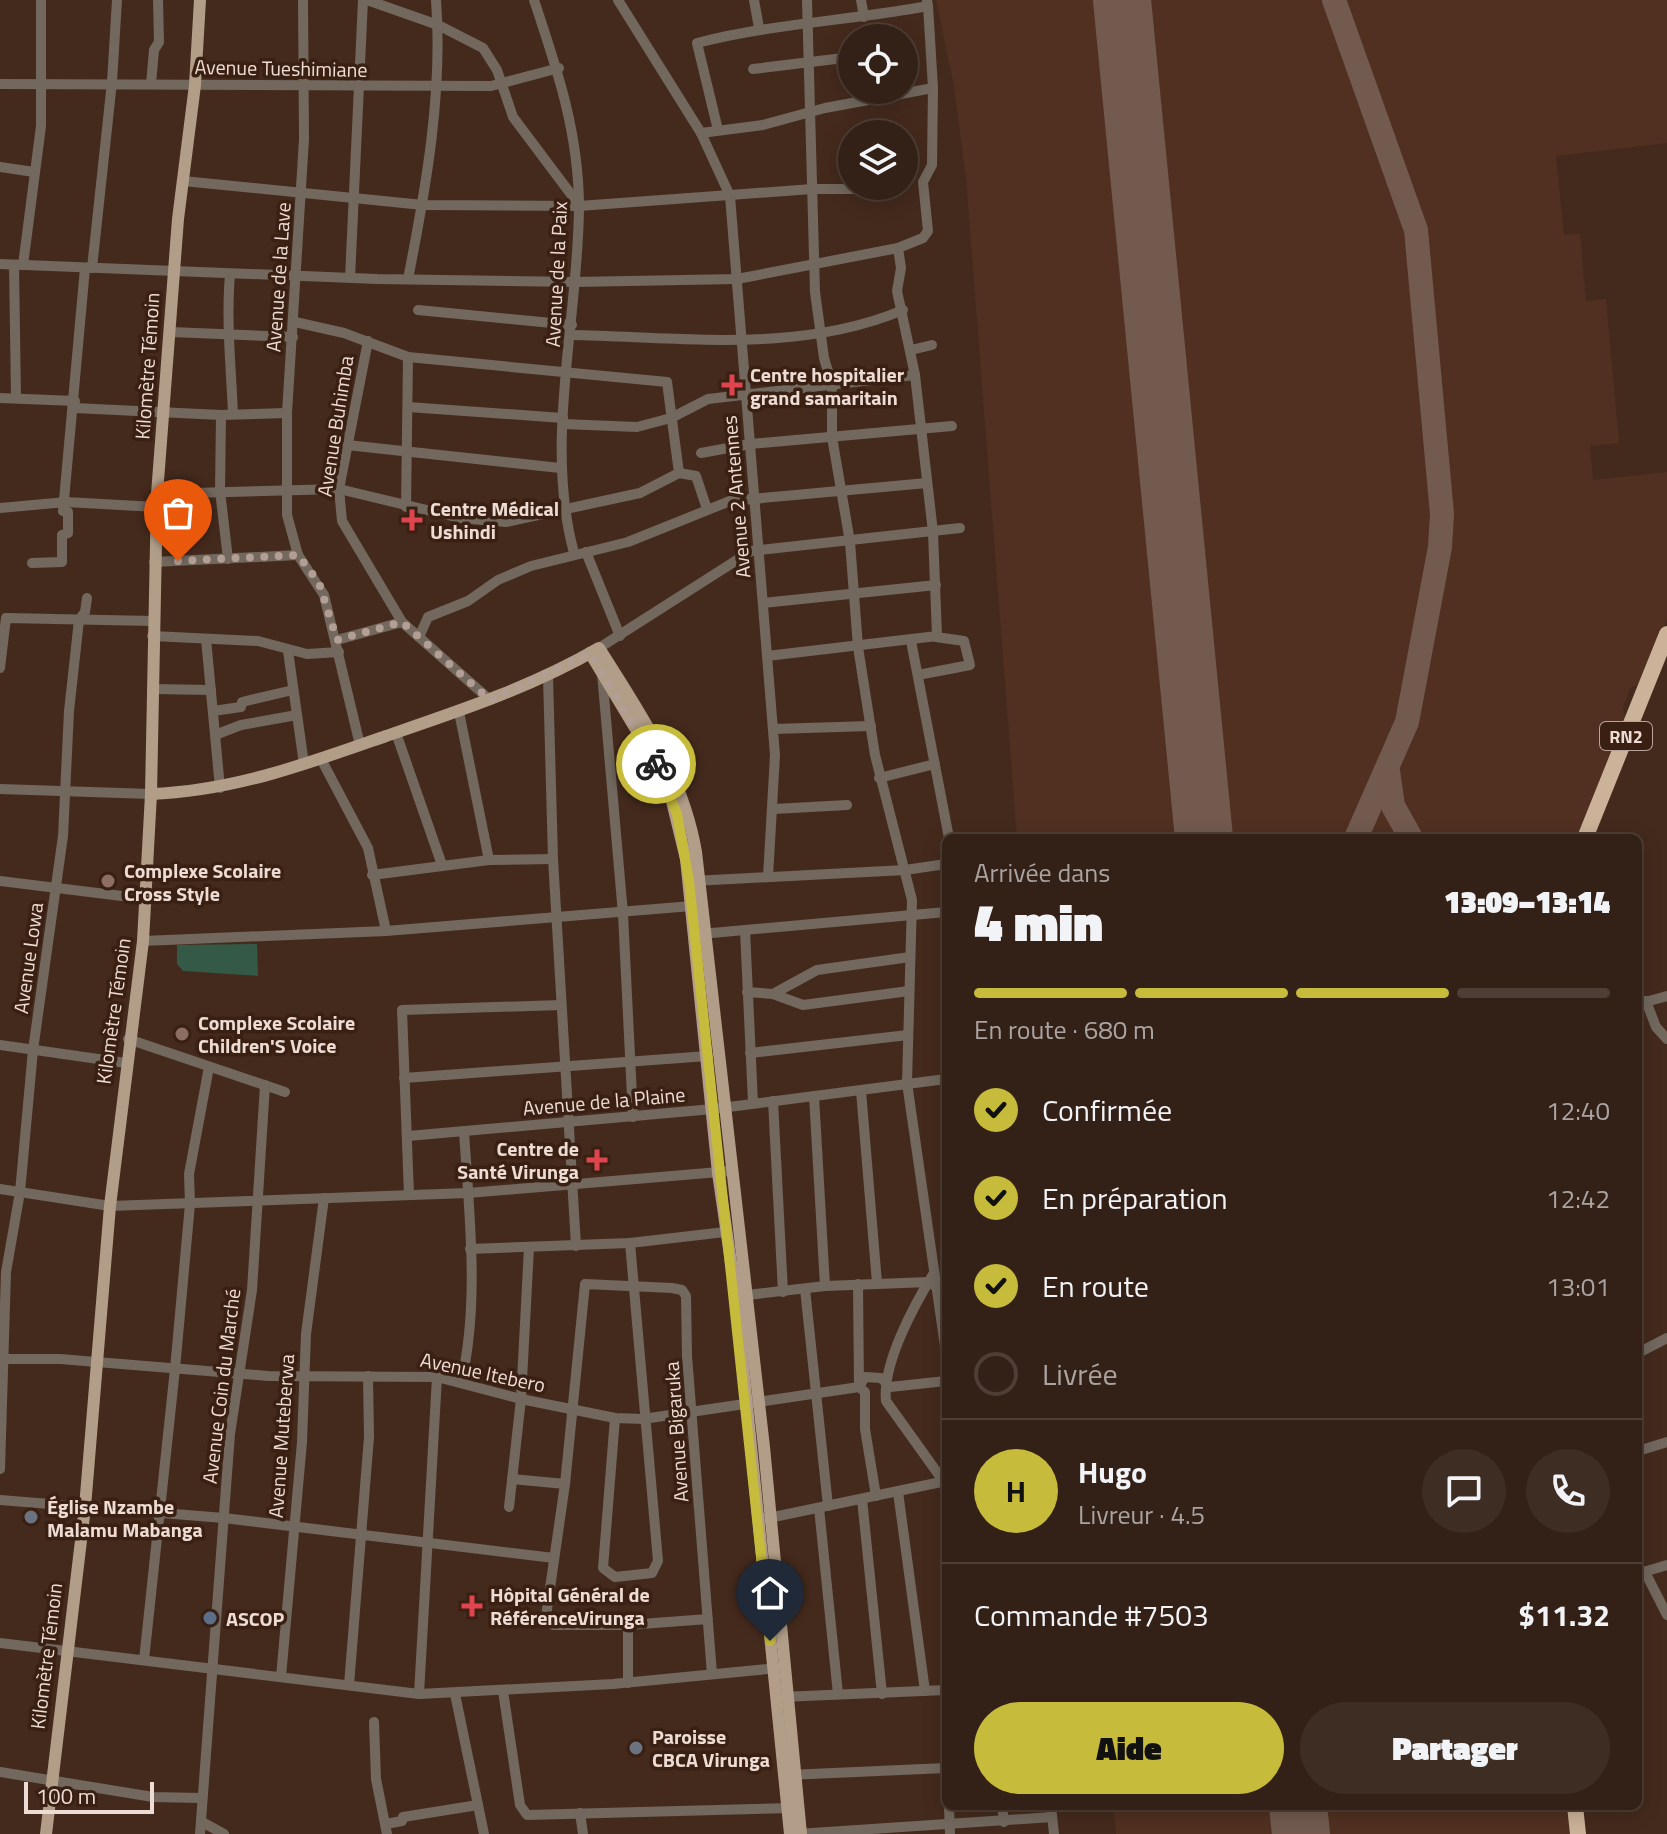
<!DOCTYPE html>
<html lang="fr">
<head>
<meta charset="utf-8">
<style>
  :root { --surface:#332016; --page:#3e2d23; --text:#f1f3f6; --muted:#a9a3a1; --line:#4e3e35; --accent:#c7bb3c }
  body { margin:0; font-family:"Titillium Web",sans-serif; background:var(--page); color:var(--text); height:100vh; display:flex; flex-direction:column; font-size:30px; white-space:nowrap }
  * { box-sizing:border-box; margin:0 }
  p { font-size:26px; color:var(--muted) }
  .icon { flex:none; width:44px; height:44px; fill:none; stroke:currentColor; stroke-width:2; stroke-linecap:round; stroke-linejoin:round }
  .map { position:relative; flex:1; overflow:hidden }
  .side { position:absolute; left:942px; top:834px; width:700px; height:976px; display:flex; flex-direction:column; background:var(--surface); border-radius:12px; box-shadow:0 4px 20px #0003,0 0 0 2px var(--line) }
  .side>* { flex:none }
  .buttons { position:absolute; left:838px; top:24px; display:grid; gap:16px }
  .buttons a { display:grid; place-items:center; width:80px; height:80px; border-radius:50%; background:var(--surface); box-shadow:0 4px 20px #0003,0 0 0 2px var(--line); font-size:40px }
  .scale { position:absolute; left:24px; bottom:20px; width:130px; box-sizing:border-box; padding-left:8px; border:4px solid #eedcd4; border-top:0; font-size:22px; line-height:28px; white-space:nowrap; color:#eedcd4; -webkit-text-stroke:6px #392013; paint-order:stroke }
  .pin { position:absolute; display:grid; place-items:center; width:68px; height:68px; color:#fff; margin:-82px -34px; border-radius:50% 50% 50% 0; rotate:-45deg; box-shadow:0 0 8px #0007 }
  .pin .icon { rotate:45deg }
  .courier { position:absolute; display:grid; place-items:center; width:80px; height:80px; margin:-40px; border:6px solid #c7bb3c; border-radius:50%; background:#fff; color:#222; box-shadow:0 2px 10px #0007 }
  .summary em { font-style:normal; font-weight:800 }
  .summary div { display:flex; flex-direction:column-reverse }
  .summary { display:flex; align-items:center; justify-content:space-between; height:136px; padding:0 32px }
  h1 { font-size:52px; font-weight:800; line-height:60px }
  .bar { display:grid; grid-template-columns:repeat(4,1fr); gap:12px 8px; align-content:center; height:96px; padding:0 32px }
  .bar i { height:10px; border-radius:6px; background:var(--line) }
  .bar .selected { background:var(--accent) }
  .bar p { grid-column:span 4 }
  .line { display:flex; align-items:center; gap:20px; padding:0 32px; border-top:2px solid var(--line) }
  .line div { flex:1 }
  .round { display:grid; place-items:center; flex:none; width:84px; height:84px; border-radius:42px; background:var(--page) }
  ol { padding:0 32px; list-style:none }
  li { display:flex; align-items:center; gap:24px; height:88px }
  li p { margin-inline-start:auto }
  li .icon { padding:8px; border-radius:50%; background:var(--accent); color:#111; stroke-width:4 }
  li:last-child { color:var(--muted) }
  li i { width:44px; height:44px; border:4px solid var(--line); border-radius:50% }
  .cta { display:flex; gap:16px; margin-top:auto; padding:16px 32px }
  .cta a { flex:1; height:92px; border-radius:48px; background:var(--accent); color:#111; font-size:32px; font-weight:800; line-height:92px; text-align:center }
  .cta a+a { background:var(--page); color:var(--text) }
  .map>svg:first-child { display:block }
  .built { fill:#513021 }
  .green { fill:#345946 }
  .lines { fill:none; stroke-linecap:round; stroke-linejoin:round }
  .taxiway { stroke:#725a4f; stroke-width:24 }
  .runway { stroke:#725a4f; stroke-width:58 }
  .minor { stroke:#72685e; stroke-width:10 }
  .major { stroke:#b29d88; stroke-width:12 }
  .highway { stroke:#cbb299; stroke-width:16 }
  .done { stroke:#b29e94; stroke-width:8; stroke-dasharray:0 14.4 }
  .route { stroke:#c7bb3c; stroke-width:10 }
  .health-dot { fill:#e0444e; stroke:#392013; stroke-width:3 }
  .education-dot { fill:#8d6e63; stroke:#392013; stroke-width:3 }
  .worship-dot { fill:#6b7280; stroke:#392013; stroke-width:3 }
  .service-dot { fill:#5c6f8a; stroke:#392013; stroke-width:3 }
  .labels { text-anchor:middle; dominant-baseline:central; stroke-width:7; stroke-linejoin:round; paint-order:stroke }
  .shield { fill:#392013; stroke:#b8a49a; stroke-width:2 }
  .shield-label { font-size:18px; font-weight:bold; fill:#eedcd4 }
  .street-label { font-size:20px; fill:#eedcd4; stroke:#392013 }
  .poi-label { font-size:20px; font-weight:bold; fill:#eedcd4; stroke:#392013; text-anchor:start }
</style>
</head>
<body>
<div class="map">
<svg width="1667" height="1834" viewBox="0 0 1667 1834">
  <rect width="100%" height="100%" fill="#442a1d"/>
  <g class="built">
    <polygon points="936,0 1667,0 1667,143 1556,156 1564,235 1580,234 1586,301 1606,299 1619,443 1590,446 1593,480 1667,472 1667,619 1642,683 1630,688 1623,708 1626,719 1580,838 1017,838 966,177 953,81"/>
    <polygon points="1113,1806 1566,1806 1570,1834 1116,1834"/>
  </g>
  <polygon class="green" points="257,944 258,976 183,971 177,964 177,945"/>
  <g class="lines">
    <g class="taxiway">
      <polyline points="1334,0 1416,230 1442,514 1440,547 1407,722 1356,838"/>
      <polyline points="1388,771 1393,806 1411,838"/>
    </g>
    <g class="runway">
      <polyline points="1122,0 1204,838"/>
      <polyline points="1298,1806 1301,1834"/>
    </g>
    <g class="minor">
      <polyline points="303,0 304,139 287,413 287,515 298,555 324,595 360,745"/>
      <polyline points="367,0 438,25 483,48 497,70 513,117 576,201"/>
      <path d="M534,0C557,69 579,133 579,208C578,322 544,442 574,553"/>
      <polyline points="618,0 701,133 730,196 775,755 768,877"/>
      <polyline points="754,0 759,28"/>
      <polyline points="807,0 815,292 824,358 832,385 832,437 850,542 858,647 875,755 912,900 907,1083 946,1353"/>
      <polyline points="861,0 864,17"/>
      <polyline points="753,69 852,57"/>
      <polyline points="0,84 491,86 559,68"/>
      <polyline points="151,84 154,50 159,42 158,0"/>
      <path d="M718,130L697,43C767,25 839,21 911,9L928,6L927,0"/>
      <polyline points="701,133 763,125 825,108 933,88 928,6"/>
      <polyline points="0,167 34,172"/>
      <polyline points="183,181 423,205 579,206 812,189 857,189"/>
      <polyline points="0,264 377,279 575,282 737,279 898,248 923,238 928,231 923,182 932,165 933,88"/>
      <polyline points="14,265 16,398"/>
      <polyline points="23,265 41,126 41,0"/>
      <polyline points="92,268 112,82 117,0"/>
      <path d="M230,274C226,321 231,367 233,414"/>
      <polyline points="350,278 363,0"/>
      <path d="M408,279C426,188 443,92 436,0"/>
      <polyline points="418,310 572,325"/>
      <polyline points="295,322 344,333 408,357 667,382 679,473"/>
      <polyline points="171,332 293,337"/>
      <path d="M571,335C681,337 799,354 903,310"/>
      <polyline points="368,341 339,489 342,521 402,622 490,700"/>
      <polyline points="911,350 932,345"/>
      <polyline points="0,398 75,401"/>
      <polyline points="408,407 563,418"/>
      <polyline points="74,408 221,415 287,413"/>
      <polyline points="221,415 220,491 228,559"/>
      <polyline points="563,424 637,427 671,418 708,399 915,375"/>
      <polyline points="347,445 560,468"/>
      <polyline points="701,453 750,444 952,426"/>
      <polyline points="157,494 339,489 460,518 506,522 640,493 679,473 696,476 707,509"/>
      <polyline points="406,507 408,357"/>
      <polyline points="0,508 66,502 156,507"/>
      <polyline points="586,552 620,636"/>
      <polyline points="154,562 298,555"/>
      <polyline points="32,563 62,562 62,535 68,533 68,512 63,511 85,268"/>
      <polyline points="763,603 936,585"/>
      <polyline points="152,636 258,641 307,654 339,652"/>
      <polyline points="419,637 428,617 468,601 498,580 531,566 628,542 730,501 927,483"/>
      <polyline points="206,639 220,788"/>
      <polyline points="337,640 402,622"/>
      <polyline points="911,641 949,838"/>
      <polyline points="599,648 751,551 960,528"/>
      <polyline points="288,651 304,764"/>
      <polyline points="767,656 937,636 933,532 915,375 897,291 901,268 898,248"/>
      <polyline points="0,668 6,618 152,621"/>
      <polyline points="602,673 623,914 633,1117"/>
      <polyline points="918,675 970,665 964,641 936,637"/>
      <polyline points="548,676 553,859 576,1246"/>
      <polyline points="152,689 211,690"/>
      <polyline points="213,711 241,707 242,702 293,690"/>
      <polyline points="459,712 489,860"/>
      <polyline points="773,729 871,726"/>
      <polyline points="396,733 442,865"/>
      <polyline points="215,735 241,725 297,715"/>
      <polyline points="321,759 368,848 386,931"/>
      <polyline points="879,778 935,764"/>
      <polyline points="0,789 151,794"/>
      <polyline points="774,809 847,805"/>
      <polyline points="372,875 489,860 553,859"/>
      <polyline points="0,881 146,899"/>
      <polyline points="693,881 905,870 946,864"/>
      <polyline points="745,930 753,1103"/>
      <polyline points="701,934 946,912"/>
      <polyline points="143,941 386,931 692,906"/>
      <polyline points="747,992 773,994 803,1005 909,991"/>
      <polyline points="773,994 817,970 910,957"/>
      <polyline points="1646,1001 1656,1027 1667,1039"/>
      <polyline points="1638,1004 1667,996"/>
      <polyline points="128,1039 285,1092"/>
      <polyline points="0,1045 126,1063"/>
      <polyline points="750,1053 908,1035"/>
      <polyline points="404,1078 708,1056"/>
      <polyline points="861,1091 877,1283"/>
      <polyline points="814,1096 825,1286"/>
      <polyline points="773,1101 783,1292"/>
      <polyline points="408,1136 713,1109 946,1079"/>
      <polyline points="0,1189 110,1206 468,1193 731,1171"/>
      <polyline points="409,1195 402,1010 561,1005"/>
      <polyline points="470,1249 630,1243 725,1232"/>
      <path d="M934,1273C914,1305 882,1364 886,1401L944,1482"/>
      <polyline points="858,1284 859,1387 865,1392 865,1429 876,1496"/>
      <polyline points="805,1289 828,1506"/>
      <polyline points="739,1296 825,1286 929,1282 939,1289 946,1285"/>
      <polyline points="1638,1353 1667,1338"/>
      <polyline points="0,1359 60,1359 268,1376 437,1377 521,1399 615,1418 643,1419 859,1387 865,1377 881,1378 890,1387 946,1381"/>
      <path d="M461,1383C480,1302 469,1214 464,1131"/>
      <polyline points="615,1418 603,1568 615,1577 652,1573 658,1561 630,1243"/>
      <polyline points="1638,1451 1667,1442"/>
      <polyline points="0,1469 6,1272 20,1192 33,1050 63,836 69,711 79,620 85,612 87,598"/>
      <polyline points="512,1479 565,1484"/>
      <polyline points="898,1492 925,1691"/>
      <polyline points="862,1499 882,1694"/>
      <polyline points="0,1500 224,1518 554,1558"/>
      <polyline points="509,1507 521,1399 529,1248"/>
      <polyline points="819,1508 838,1694"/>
      <polyline points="764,1519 946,1481"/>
      <polyline points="1645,1572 1667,1615"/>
      <polyline points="1640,1573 1667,1565"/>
      <polyline points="708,1619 628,1625 553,1625 546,1616 565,1484 585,1284 672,1288 682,1290 686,1296 687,1356 712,1674"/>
      <polyline points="628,1625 628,1683"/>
      <polyline points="0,1643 419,1694 613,1684 778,1668"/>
      <polyline points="144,1660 175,1369 190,1204 189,1174 209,1067"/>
      <polyline points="281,1677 302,1442 306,1334 324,1198"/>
      <polyline points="349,1685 369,1437 368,1376"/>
      <polyline points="503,1691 520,1805 527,1815 794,1808"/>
      <polyline points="419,1694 437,1377"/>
      <polyline points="455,1694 484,1834"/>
      <polyline points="781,1697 946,1690"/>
      <polyline points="374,1722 376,1779 387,1834"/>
      <polyline points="0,1772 153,1797 201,1798"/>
      <polyline points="788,1775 946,1768"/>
      <polyline points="949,1806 950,1834"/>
      <polyline points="1002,1806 1004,1822"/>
      <polyline points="1051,1806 1054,1834"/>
      <polyline points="580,1813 583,1834"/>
      <polyline points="202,1822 224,1834"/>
      <polyline points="386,1824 402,1821 403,1817 478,1805"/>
      <polyline points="200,1834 230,1434 252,1290 265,1085"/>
      <polyline points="797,1834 1052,1817"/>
    </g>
    <g class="major">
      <polyline points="590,653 655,761 670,793 686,859 718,1173 736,1297 790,1834"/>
      <path d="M151,794C234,791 309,763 386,736C459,711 532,687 599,648C640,713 683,775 696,852L764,1447L801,1834"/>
      <polyline points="46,1834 85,1507 110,1206 143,941 151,794 157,494 178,219 195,85 200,0"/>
    </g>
    <g class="highway">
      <polyline points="1585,838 1667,634"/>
      <polyline points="1575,1806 1578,1834"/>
    </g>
  </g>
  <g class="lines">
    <polyline class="done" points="178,561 298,555 319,583 337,640 402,622 490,700 590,653 656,764"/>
    <polyline class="route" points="656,764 677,814 689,881 770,1641"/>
  </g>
  <g class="health-dot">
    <path d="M728 373h8v8h8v8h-8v8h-8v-8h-8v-8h8z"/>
    <path d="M408 508h8v8h8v8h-8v8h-8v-8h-8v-8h8z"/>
    <path d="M593 1148h8v8h8v8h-8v8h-8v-8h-8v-8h8z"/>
    <path d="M468 1594h8v8h8v8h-8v8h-8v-8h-8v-8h8z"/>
  </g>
  <g class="education-dot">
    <circle cx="108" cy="881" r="8"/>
    <circle cx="182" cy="1034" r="8"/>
  </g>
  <g class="worship-dot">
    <circle cx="31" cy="1517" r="8"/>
    <circle cx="636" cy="1748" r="8"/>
  </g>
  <circle class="service-dot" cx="210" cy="1618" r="8"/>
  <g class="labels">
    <rect class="shield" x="1600" y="722" width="52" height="28" rx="6"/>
    <g class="shield-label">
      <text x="1626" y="736">RN2</text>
    </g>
    <g class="street-label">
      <text transform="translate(281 68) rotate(1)">Avenue Tueshimiane</text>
      <text transform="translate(556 274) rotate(-87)">Avenue de la Paix</text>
      <text transform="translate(278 277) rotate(-86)">Avenue de la Lave</text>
      <text transform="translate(147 366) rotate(-86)">Kilomètre Témoin</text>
      <text transform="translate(335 426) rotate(-81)">Avenue Buhimba</text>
      <text transform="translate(736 497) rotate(-95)">Avenue 2 Antennes</text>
      <text transform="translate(28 958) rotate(-82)">Avenue Lowa</text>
      <text transform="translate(113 1011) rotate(-82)">Kilomètre Témoin</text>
      <text transform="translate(604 1101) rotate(-5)">Avenue de la Plaine</text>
      <text transform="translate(483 1372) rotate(12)">Avenue Itebero</text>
      <text transform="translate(221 1386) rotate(-83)">Avenue Coin du Marché</text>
      <text transform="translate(676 1432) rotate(-94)">Avenue Bigaruka</text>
      <text transform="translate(281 1436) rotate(-86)">Avenue Muteberwa</text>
      <text transform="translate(46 1656) rotate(-83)">Kilomètre Témoin</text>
    </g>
    <g class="poi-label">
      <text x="750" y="374">Centre hospitalier<tspan x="750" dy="23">grand samaritain</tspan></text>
      <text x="430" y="508">Centre Médical<tspan x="430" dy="23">Ushindi</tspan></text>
      <text x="124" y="870">Complexe Scolaire<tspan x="124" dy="23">Cross Style</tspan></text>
      <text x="198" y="1022">Complexe Scolaire<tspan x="198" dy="23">Children'S Voice</tspan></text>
      <text x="579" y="1148" text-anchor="end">Centre de<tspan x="579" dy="23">Santé Virunga</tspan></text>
      <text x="47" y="1506">Église Nzambe<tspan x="47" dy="23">Malamu Mabanga</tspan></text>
      <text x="490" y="1594">Hôpital Général de<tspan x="490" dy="23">RéférenceVirunga</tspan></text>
      <text x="226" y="1618">ASCOP</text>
      <text x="652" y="1736">Paroisse<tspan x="652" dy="23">CBCA Virunga</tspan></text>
    </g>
  </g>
</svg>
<div class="buttons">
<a><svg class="icon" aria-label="locate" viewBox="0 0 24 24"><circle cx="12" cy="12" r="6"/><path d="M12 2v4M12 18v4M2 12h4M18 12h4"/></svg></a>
<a><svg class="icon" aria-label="layers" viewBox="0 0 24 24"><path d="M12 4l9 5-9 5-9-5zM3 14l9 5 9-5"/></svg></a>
</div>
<div class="scale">100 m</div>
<div class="pin" style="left:178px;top:561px;background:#ea580c"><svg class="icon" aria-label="bag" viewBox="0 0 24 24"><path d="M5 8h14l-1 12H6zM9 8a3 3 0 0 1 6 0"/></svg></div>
<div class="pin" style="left:770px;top:1641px;background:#1f2937"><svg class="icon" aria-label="home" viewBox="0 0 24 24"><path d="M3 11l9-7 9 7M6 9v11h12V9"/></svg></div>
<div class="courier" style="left:656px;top:764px"><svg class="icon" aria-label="bike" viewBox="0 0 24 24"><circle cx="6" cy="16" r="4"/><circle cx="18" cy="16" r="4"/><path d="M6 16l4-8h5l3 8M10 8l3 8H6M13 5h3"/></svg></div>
<section class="side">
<div class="summary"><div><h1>4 min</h1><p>Arrivée dans</p></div><em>13:09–13:14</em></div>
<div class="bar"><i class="selected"></i><i class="selected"></i><i class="selected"></i><i></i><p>En route · 680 m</p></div>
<ol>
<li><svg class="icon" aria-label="check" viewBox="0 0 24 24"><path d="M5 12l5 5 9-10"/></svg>Confirmée<p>12:40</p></li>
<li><svg class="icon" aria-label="check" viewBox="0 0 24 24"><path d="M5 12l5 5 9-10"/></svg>En préparation<p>12:42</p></li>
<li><svg class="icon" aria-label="check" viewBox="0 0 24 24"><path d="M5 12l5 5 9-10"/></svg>En route<p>13:01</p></li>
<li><i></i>Livrée</li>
</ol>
<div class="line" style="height:144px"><b class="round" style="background:var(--accent);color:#111">H</b><div><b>Hugo</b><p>Livreur · 4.5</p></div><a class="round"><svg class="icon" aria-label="chat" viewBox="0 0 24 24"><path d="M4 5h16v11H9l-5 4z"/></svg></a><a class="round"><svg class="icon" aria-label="phone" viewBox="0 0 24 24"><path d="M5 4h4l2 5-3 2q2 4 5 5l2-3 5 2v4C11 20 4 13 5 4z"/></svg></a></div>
<div class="line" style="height:104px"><div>Commande #7503</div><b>$11.32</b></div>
<div class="cta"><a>Aide</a><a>Partager</a></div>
</section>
</div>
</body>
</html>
